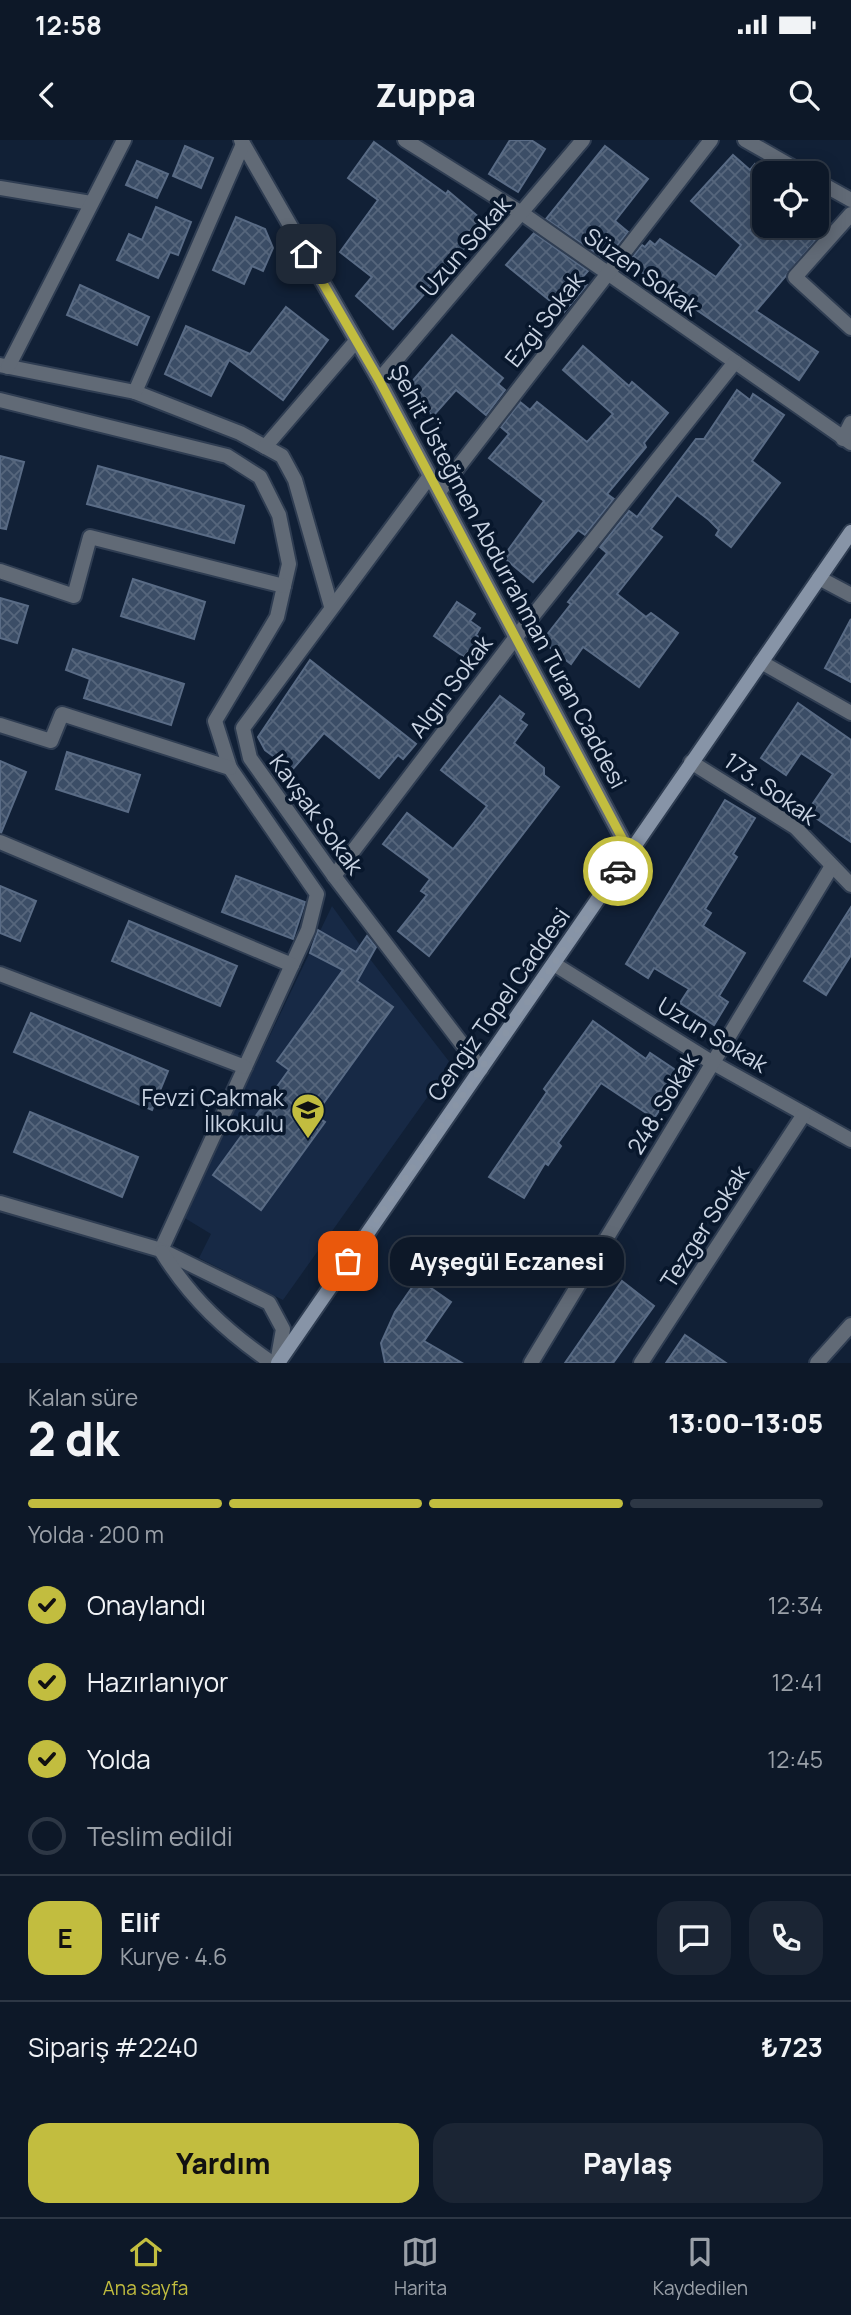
<!DOCTYPE html>
<html lang="tr">
<head>
<meta charset="utf-8">
<style>
  :root { --surface:#0d1828; --page:#1b2534; --text:#f1f3f6; --muted:#9aa0a8; --line:#2d3745; --accent:#c2bd3f }
  body { margin:0; font-family:Manrope,sans-serif; background:var(--page); color:var(--text); height:100vh; display:flex; flex-direction:column; font-size:26px; white-space:nowrap }
  * { box-sizing:border-box; margin:0 }
  p { font-size:23px; color:var(--muted) }
  .icon { flex:none; width:38px; height:38px; fill:none; stroke:currentColor; stroke-width:2; stroke-linecap:round; stroke-linejoin:round }
  .map { position:relative; height:1223px; overflow:hidden }
  .sheet { display:flex; flex-direction:column; background:var(--surface); flex:1 }
  .sheet>* { flex:none }
  .buttons { position:absolute; left:752px; top:21px; display:grid; gap:14px }
  .buttons a { display:grid; place-items:center; width:77px; height:77px; border-radius:14px; background:var(--surface); box-shadow:0 4px 18px #0003,0 0 0 2px var(--line); font-size:35px }
  .pin { position:absolute; display:grid; place-items:center; width:60px; height:60px; color:#fff; margin:-30px; border-radius:14px; box-shadow:0 4px 10px #0006 }
  .courier { position:absolute; display:grid; place-items:center; width:70px; height:70px; margin:-35px; border:5px solid #c2bd3f; border-radius:50%; background:#fff; color:#222; box-shadow:0 2px 9px #0007 }
  .bubble { position:absolute; height:49px; border-radius:21px; background:var(--surface); box-shadow:0 4px 18px #0003,0 0 0 2px var(--line); font-size:23px; font-weight:800; line-height:49px; text-align:center }
  .summary em { font-style:normal; font-weight:800 }
  .summary div { display:flex; flex-direction:column-reverse }
  .summary { display:flex; align-items:center; justify-content:space-between; height:119px; padding:0 28px }
  h1 { font-size:46px; font-weight:800; line-height:52px }
  .bar { display:grid; grid-template-columns:repeat(4,1fr); gap:10px 7px; align-content:center; height:84px; padding:0 28px }
  .bar i { height:9px; border-radius:5px; background:var(--line) }
  .bar .selected { background:var(--accent) }
  .bar p { grid-column:span 4 }
  .line { display:flex; align-items:center; gap:18px; padding:0 28px; border-top:2px solid var(--line) }
  .line div { flex:1 }
  .round { display:grid; place-items:center; flex:none; width:74px; height:74px; border-radius:21px; background:var(--page) }
  ol { padding:0 28px; list-style:none }
  li { display:flex; align-items:center; gap:21px; height:77px }
  li p { margin-inline-start:auto }
  li .icon { padding:7px; border-radius:50%; background:var(--accent); color:#111; stroke-width:4 }
  li:last-child { color:var(--muted) }
  li i { width:38px; height:38px; border:4px solid var(--line); border-radius:50% }
  .cta { display:flex; gap:14px; margin-top:auto; padding:14px 28px }
  .cta a { flex:1; height:80px; border-radius:21px; background:var(--accent); color:#111; font-size:28px; font-weight:800; line-height:80px; text-align:center }
  .cta a+a { background:var(--page); color:var(--text) }
  .status { display:flex; justify-content:space-between; align-items:center; height:49px; padding:0 35px; background:var(--surface); direction:ltr }
  .status svg { height:19px; fill:currentColor }
  header { display:flex; justify-content:space-between; align-items:center; height:91px; padding:0 28px; background:var(--surface); font-size:32px; font-weight:800 }
  .menu { display:flex; justify-content:space-around; align-items:center; height:98px; border-top:2px solid var(--line); background:var(--surface); font-size:19px; color:var(--muted) }
  .menu a { display:grid; justify-items:center; gap:4px }
  .menu .selected { color:var(--accent) }
  .map>svg:first-child { display:block }
  .built { fill:#172945 }
  .building { fill:url(#building-cross-hatch); stroke:#596b85; stroke-width:2 }
  .lines { fill:none; stroke-linecap:round; stroke-linejoin:round }
  .minor-casing { stroke:#2f3d52; stroke-width:18 }
  .secondary-casing { stroke:#2f3d52; stroke-width:18 }
  .minor { stroke:#616a76; stroke-width:14 }
  .secondary { stroke:#8794a7; stroke-width:14 }
  .done { stroke:#8995a6; stroke-width:7; stroke-dasharray:0 12.6 }
  .route { stroke:#c2bd3f; stroke-width:9 }
  .labels { text-anchor:middle; dominant-baseline:central; stroke-width:7; stroke-linejoin:round; paint-order:stroke }
  .street-label { font-size:23px; fill:#cad4e3; stroke:#08172c }
  .poi-label { font-size:23px; fill:#cad4e3; stroke:#08172c; text-anchor:end }
</style>
</head>
<body>
<div class="status"><b>12:58</b><svg viewBox="0 0 49 12"><path d="M0 12V9h3v3zM5 12V6h3v6zM10 12V3h3v9zM15 12V0h3v12zM26 1h20v11H26zM47 4h2v5h-2z"/></svg></div>
<header><svg class="icon" aria-label="back" viewBox="0 0 24 24"><path d="M15 5l-7 7 7 7"/></svg>Zuppa<svg class="icon" aria-label="search" viewBox="0 0 24 24"><circle cx="10" cy="10" r="6"/><path d="M15 15l6 6"/></svg></header>
<div class="map">
<svg width="851" height="1223" viewBox="0 0 851 1223">
  <defs>
    <pattern id="building-cross-hatch" width="8" height="8" patternUnits="userSpaceOnUse" patternTransform="scale(1.75)"><rect width="8" height="8" fill="#3b4d66"/><path d="M0 0l8 8M0 8l8-8" fill="none" stroke="#56667c"/></pattern>
  </defs>
  <rect width="100%" height="100%" fill="#112036"/>
  <polygon class="built" points="332,766 370,819 451,924 283,1160 199,1118 211,1094 183,1077"/>
  <g class="building">
    <polygon points="510,0 531,0 545,9 518,52 489,34"/>
    <polygon points="374,2 446,54 448,51 487,84 393,189 356,156 372,137 340,112 378,60 348,38"/>
    <polygon points="185,6 213,18 201,48 173,36"/>
    <polygon points="605,6 648,39 615,81 628,92 612,112 607,109 600,116 546,79"/>
    <polygon points="733,15 750,30 755,24 765,34 765,86 828,86 756,171 818,212 799,240 628,123 642,105 645,107 650,101 655,105 660,99 716,137 741,105 691,61"/>
    <polygon points="137,21 168,34 157,58 126,45"/>
    <polygon points="156,67 191,82 178,115 170,112 158,138 117,120 129,94 142,100"/>
    <polygon points="236,77 265,89 273,108 263,131 252,126 244,144 213,130"/>
    <polygon points="534,93 588,131 580,140 587,145 564,172 506,125"/>
    <polygon points="80,145 149,177 137,205 67,175"/>
    <polygon points="286,167 328,200 283,260 229,220 211,256 165,234 186,186 250,214"/>
    <polygon points="452,195 503,238 498,244 505,250 486,275 456,250 433,276 418,262 410,244"/>
    <polygon points="583,206 629,246 632,242 668,273 644,303 646,307 607,354 614,359 585,395 578,390 533,442 503,417 544,361 489,318 509,294 501,287 520,262 530,270 537,262 587,302 613,274 563,230"/>
    <polygon points="737,250 750,260 753,254 784,275 752,321 780,343 731,407 716,395 719,390 709,380 677,355 651,389 662,397 617,454 646,477 651,473 678,493 639,547 583,507 571,524 542,501 571,464 568,462 607,413 600,407 629,371 637,377 696,299 704,299"/>
    <polygon points="0,316 24,322 6,389 0,388"/>
    <polygon points="98,326 244,366 234,403 87,364"/>
    <polygon points="133,439 205,462 194,499 121,476"/>
    <polygon points="0,458 28,466 17,503 0,498"/>
    <polygon points="457,462 475,474 470,481 480,488 476,495 484,501 481,505 487,510 476,525 434,496"/>
    <polygon points="851,479 851,542 825,528"/>
    <polygon points="73,509 184,544 171,585 84,558 90,539 66,530"/>
    <polygon points="310,520 416,604 403,619 398,615 379,638 324,593 292,630 265,610 258,597"/>
    <polygon points="500,556 524,574 520,580 527,585 514,603 544,628 544,635 559,647 429,816 398,791 427,755 421,751 430,739 383,704 407,673 453,709 473,684 487,666 441,630"/>
    <polygon points="798,563 851,600 851,702 807,672 833,634 801,613 786,635 761,618"/>
    <polygon points="67,612 140,635 128,672 56,649"/>
    <polygon points="0,621 26,632 1,693 0,693"/>
    <polygon points="725,660 755,678 733,714 737,717 705,769 711,773 703,786 745,813 719,856 728,862 714,885 680,863 689,849 654,828 648,838 626,824"/>
    <polygon points="236,736 305,762 293,799 222,772"/>
    <polygon points="0,746 36,761 20,801 0,793"/>
    <polygon points="851,767 851,815 826,855 804,841"/>
    <polygon points="129,781 237,826 220,866 112,821"/>
    <polygon points="318,790 356,812 367,796 376,807 357,841 393,867 315,975 325,982 261,1070 213,1035 289,930 277,921 343,830 310,813"/>
    <polygon points="31,873 168,931 152,970 14,912"/>
    <polygon points="593,881 646,919 650,913 683,935 654,978 601,943 558,1003 561,1006 548,1025 545,1023 524,1058 489,1037 547,952 544,949"/>
    <polygon points="30,972 138,1017 122,1057 14,1012"/>
    <polygon points="418,1139 451,1162 424,1201 462,1223 385,1223 381,1203 395,1172"/>
    <polygon points="622,1141 654,1166 613,1223 565,1223"/>
    <polygon points="685,1195 726,1223 666,1223"/>
  </g>
  <g class="lines">
    <g class="minor-casing">
      <g id="minor">
        <polyline points="241,0 379,240 630,713"/>
        <polyline points="405,0 523,74 851,303"/>
        <polyline points="745,0 803,33"/>
        <polyline points="817,41 851,60"/>
        <polyline points="0,48 91,63"/>
        <polyline points="851,74 795,137 851,188"/>
        <polyline points="0,225 135,252 240,293 282,316 295,340 331,466"/>
        <polyline points="8,227 124,0"/>
        <polyline points="379,240 583,0"/>
        <polyline points="135,252 243,4"/>
        <polyline points="0,260 227,316 260,337 279,375 289,424 277,477 215,581 230,628 317,754 308,790 161,1110"/>
        <polyline points="843,299 851,283"/>
        <polyline points="265,307 356,201"/>
        <polyline points="430,336 243,588 250,618 334,736 481,929"/>
        <polyline points="439,352 711,0"/>
        <polyline points="0,431 74,456 90,397 284,446"/>
        <polyline points="819,438 851,455"/>
        <polyline points="761,522 851,573"/>
        <polyline points="0,585 51,601 62,574 230,628"/>
        <polyline points="691,622 795,687 851,745"/>
        <polyline points="0,702 292,825"/>
        <polyline points="334,736 516,497 735,222"/>
        <polyline points="554,824 713,923 851,1000"/>
        <polyline points="0,834 245,927"/>
        <polyline points="0,1063 161,1110 269,1163 283,1189 277,1223"/>
        <path d="M162,1112C191,1159 227,1192 272,1223"/>
        <polyline points="531,1223 832,726"/>
        <polyline points="641,1223 804,974"/>
        <polyline points="817,1223 851,1185"/>
      </g>
    </g>
    <g class="secondary-casing">
      <polyline id="secondary" points="278,1223 851,392"/>
    </g>
    <use href="#minor" class="minor"/>
    <use href="#secondary" class="secondary"/>
  </g>
  <g class="lines">
    <polyline class="done" points="348,1121 618,731"/>
    <polyline class="route" points="306,114 379,240 630,713 618,731"/>
  </g>
  <defs>
    <g id="school-pin" transform="scale(1.75)"><path d="M0 17L-7.5 6A9.5 9.5 0 1 1 7.5 6Z" fill="#c2bd3f" stroke="#08172c"/><path d="M0-5L7-2L0 1L-7-2ZM-4 1L0 2.5L4 1V4Q0 6-4 4Z" fill="#111"/></g>
  </defs>
  <g fill-rule="evenodd">
    <use href="#school-pin" x="308" y="970"/>
  </g>
  <g class="labels">
    <g class="street-label">
      <text transform="translate(465 106) rotate(-49)">Uzun Sokak</text>
      <text transform="translate(642 131) rotate(35)">Süzen Sokak</text>
      <text transform="translate(544 179) rotate(-52)">Ezgi Sokak</text>
      <text transform="translate(509 436) rotate(62)">Şehit Üsteğmen Abdurrahman Turan Caddesi</text>
      <text transform="translate(450 546) rotate(-53)">Algın Sokak</text>
      <text transform="translate(771 648) rotate(35)">173. Sokak</text>
      <text transform="translate(317 674) rotate(54)">Kavşak Sokak</text>
      <text transform="translate(498 864) rotate(-55)">Cengiz Topel Caddesi</text>
      <text transform="translate(713 894) rotate(31)">Uzun Sokak</text>
      <text transform="translate(662 963) rotate(-59)">248. Sokak</text>
      <text transform="translate(704 1086) rotate(-57)">Tezger Sokak</text>
    </g>
    <g class="poi-label">
      <text x="284" y="957">Fevzi Çakmak<tspan x="284" dy="26">İlkokulu</tspan></text>
    </g>
  </g>
</svg>
<div class="buttons">
<a><svg class="icon" aria-label="locate" viewBox="0 0 24 24"><circle cx="12" cy="12" r="6"/><path d="M12 2v4M12 18v4M2 12h4M18 12h4"/></svg></a>
</div>
<div class="pin" style="left:348px;top:1121px;background:#ea580c"><svg class="icon" aria-label="bag" viewBox="0 0 24 24"><path d="M5 8h14l-1 12H6zM9 8a3 3 0 0 1 6 0"/></svg></div>
<div class="pin" style="left:306px;top:114px;background:#1f2937"><svg class="icon" aria-label="home" viewBox="0 0 24 24"><path d="M3 11l9-7 9 7M6 9v11h12V9"/></svg></div>
<div class="courier" style="left:618px;top:731px"><svg class="icon" aria-label="car" viewBox="0 0 24 24"><path d="M5 17H2v-5l4-1 3-4h7l3 4 3 1v5h-3M9 17h6M6 11h13"/><circle cx="7" cy="17" r="2"/><circle cx="17" cy="17" r="2"/></svg></div>
<div class="bubble" style="left:390px;top:1097px;width:234px">Ayşegül Eczanesi</div>
</div>
<section class="sheet">
<div class="summary"><div><h1>2 dk</h1><p>Kalan süre</p></div><em>13:00–13:05</em></div>
<div class="bar"><i class="selected"></i><i class="selected"></i><i class="selected"></i><i></i><p>Yolda · 200 m</p></div>
<ol>
<li><svg class="icon" aria-label="check" viewBox="0 0 24 24"><path d="M5 12l5 5 9-10"/></svg>Onaylandı<p>12:34</p></li>
<li><svg class="icon" aria-label="check" viewBox="0 0 24 24"><path d="M5 12l5 5 9-10"/></svg>Hazırlanıyor<p>12:41</p></li>
<li><svg class="icon" aria-label="check" viewBox="0 0 24 24"><path d="M5 12l5 5 9-10"/></svg>Yolda<p>12:45</p></li>
<li><i></i>Teslim edildi</li>
</ol>
<div class="line" style="height:126px"><b class="round" style="background:var(--accent);color:#111">E</b><div><b>Elif</b><p>Kurye · 4.6</p></div><a class="round"><svg class="icon" aria-label="chat" viewBox="0 0 24 24"><path d="M4 5h16v11H9l-5 4z"/></svg></a><a class="round"><svg class="icon" aria-label="phone" viewBox="0 0 24 24"><path d="M5 4h4l2 5-3 2q2 4 5 5l2-3 5 2v4C11 20 4 13 5 4z"/></svg></a></div>
<div class="line" style="height:91px"><div>Sipariş #2240</div><b>₺723</b></div>
<div class="cta"><a>Yardım</a><a>Paylaş</a></div>
</section>
<nav class="menu">
<a class="selected"><svg class="icon" aria-label="home" viewBox="0 0 24 24"><path d="M3 11l9-7 9 7M6 9v11h12V9"/></svg>Ana sayfa</a>
<a><svg class="icon" aria-label="map" viewBox="0 0 24 24"><path d="M3 6l6-2 6 2 6-2v14l-6 2-6-2-6 2zM9 4v14M15 6v14"/></svg>Harita</a>
<a><svg class="icon" aria-label="saved" viewBox="0 0 24 24"><path d="M7 4h10v16l-5-4-5 4z"/></svg>Kaydedilen</a>
</nav>
</body>
</html>
